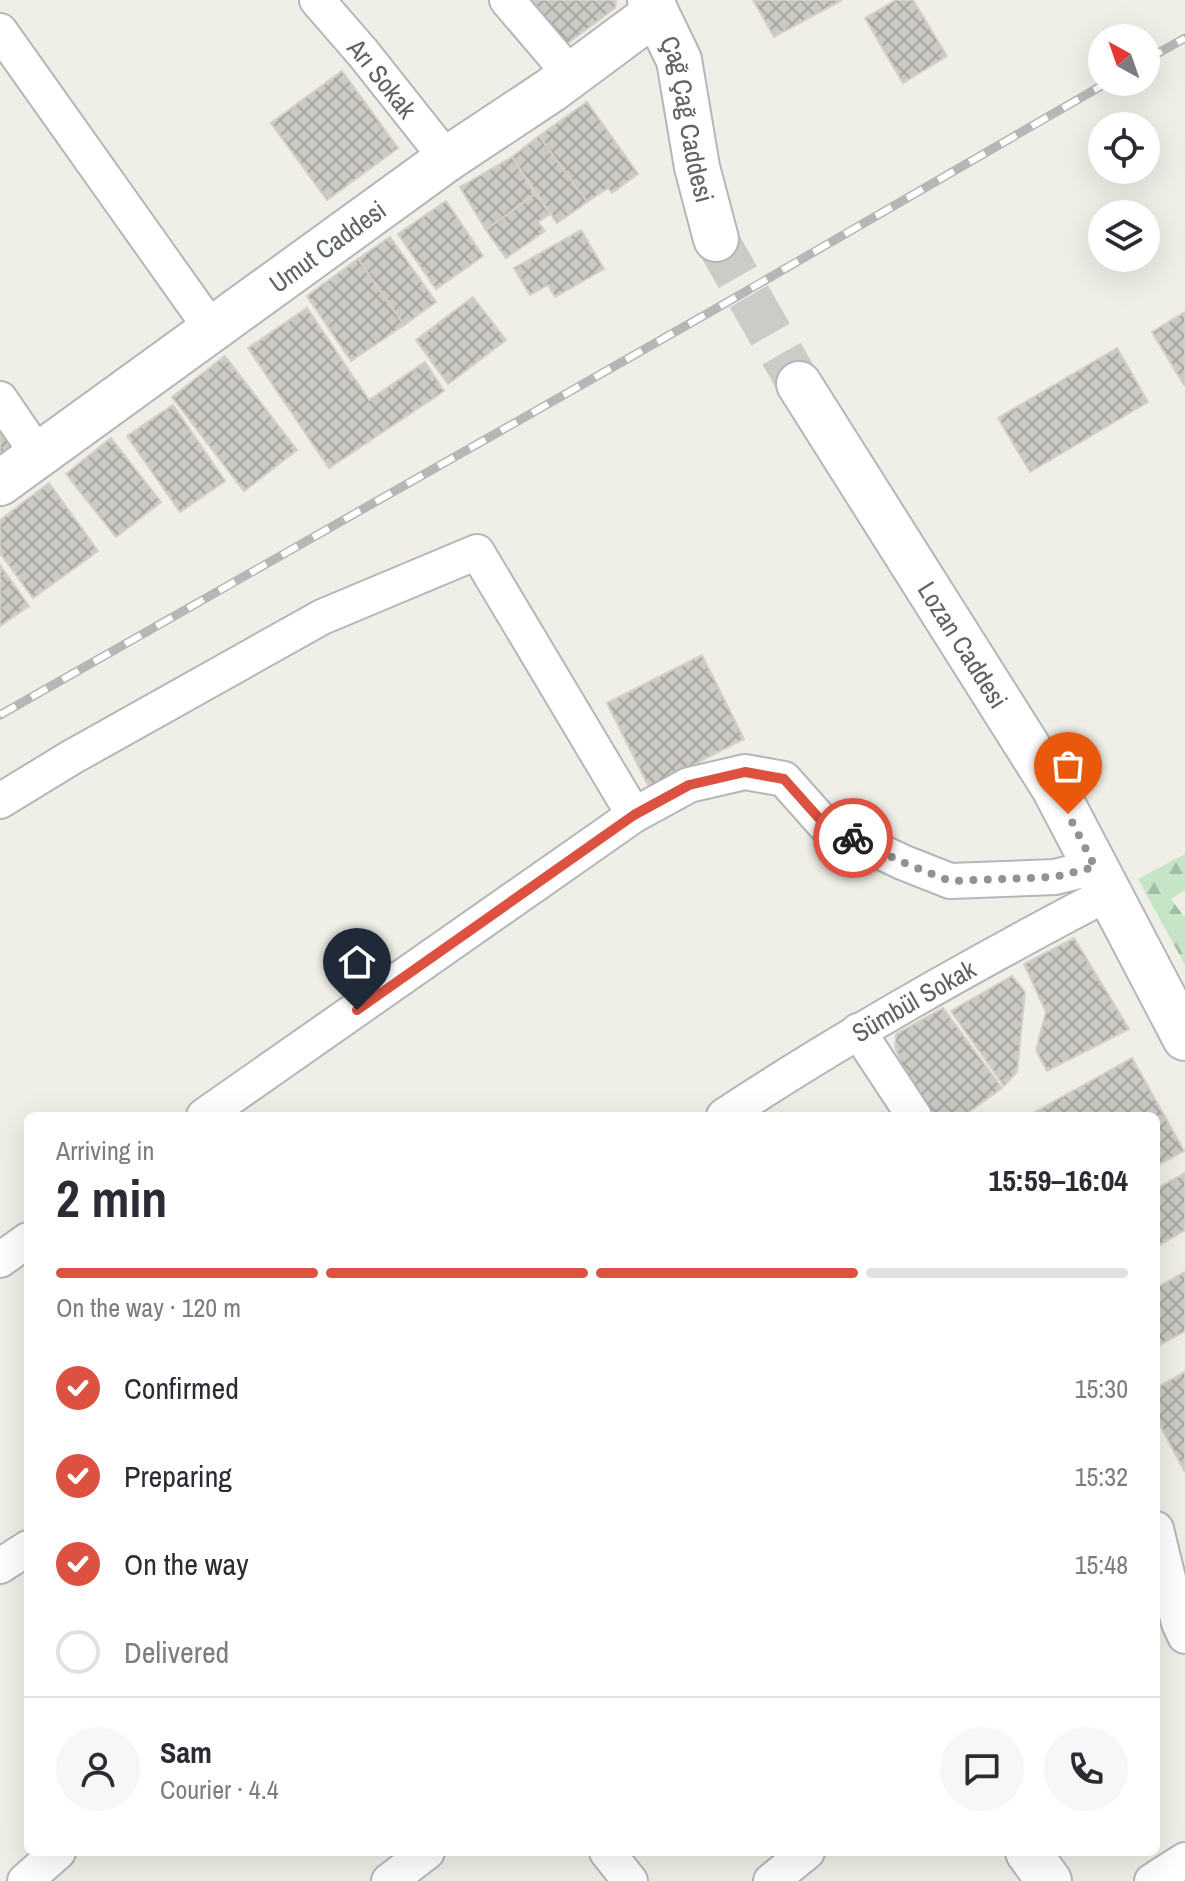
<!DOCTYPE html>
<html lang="en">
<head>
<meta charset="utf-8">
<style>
  :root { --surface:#fff; --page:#f7f7f7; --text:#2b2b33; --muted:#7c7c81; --line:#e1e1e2; --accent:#dd5140 }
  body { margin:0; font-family:"Archivo Narrow",sans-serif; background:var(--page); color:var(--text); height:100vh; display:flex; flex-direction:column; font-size:30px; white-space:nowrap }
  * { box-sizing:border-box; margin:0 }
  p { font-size:26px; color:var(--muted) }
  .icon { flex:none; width:44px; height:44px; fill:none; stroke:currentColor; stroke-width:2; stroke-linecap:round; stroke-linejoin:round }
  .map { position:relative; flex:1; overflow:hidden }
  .drawer { position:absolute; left:24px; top:1112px; width:1136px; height:744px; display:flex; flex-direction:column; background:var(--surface); border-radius:12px; box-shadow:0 8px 32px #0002 }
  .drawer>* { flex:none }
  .needle { width:52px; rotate:320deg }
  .tools { position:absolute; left:1088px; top:24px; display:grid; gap:16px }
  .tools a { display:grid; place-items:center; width:72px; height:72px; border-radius:50%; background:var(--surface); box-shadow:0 8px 32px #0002; font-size:40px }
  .pin { position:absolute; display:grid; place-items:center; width:68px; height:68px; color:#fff; margin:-82px -34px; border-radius:50% 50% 50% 0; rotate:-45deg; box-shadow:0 0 8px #0007 }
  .pin .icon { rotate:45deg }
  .courier { position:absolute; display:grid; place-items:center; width:80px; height:80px; margin:-40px; border:6px solid #dd5140; border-radius:50%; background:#fff; color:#222; box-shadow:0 2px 10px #0007 }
  .summary em { font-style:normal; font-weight:700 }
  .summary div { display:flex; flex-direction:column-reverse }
  .summary { display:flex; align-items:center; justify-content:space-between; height:136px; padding:0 32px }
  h1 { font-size:52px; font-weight:700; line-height:60px }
  .bar { display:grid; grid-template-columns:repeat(4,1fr); gap:12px 8px; align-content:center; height:96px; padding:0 32px }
  .bar i { height:10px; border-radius:6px; background:var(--line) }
  .bar .current { background:var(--accent) }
  .bar p { grid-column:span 4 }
  .line { display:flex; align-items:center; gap:20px; padding:0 32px; border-top:2px solid var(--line) }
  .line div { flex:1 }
  .round { display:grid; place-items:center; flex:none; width:84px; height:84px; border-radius:42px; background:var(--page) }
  ol { padding:0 32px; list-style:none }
  li { display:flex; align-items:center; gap:24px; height:88px }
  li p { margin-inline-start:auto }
  li .icon { padding:8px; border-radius:50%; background:var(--accent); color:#fff; stroke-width:4 }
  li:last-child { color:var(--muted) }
  li i { width:44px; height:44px; border:4px solid var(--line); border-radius:50% }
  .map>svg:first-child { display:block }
  .forest { fill:url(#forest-firs) }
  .building { fill:url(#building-cross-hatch); stroke:#d4d0c6; stroke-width:2 }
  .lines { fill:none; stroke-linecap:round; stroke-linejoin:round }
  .secondary-tunnel { stroke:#cbcbc7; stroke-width:44; stroke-dasharray:44 22; stroke-linecap:butt }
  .street-casing { stroke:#b4b7ba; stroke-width:38 }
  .secondary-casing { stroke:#b3b6ba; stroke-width:48 }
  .street { stroke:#fff; stroke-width:34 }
  .secondary { stroke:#fff; stroke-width:44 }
  .rail-casing { stroke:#b5b6b6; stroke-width:9 }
  .rail { stroke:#fff; stroke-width:6; stroke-dasharray:18; stroke-linecap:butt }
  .done { stroke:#919393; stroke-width:8; stroke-dasharray:0 14.4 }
  .route { stroke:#dd5140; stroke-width:10 }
  .labels { text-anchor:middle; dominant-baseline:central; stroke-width:6; stroke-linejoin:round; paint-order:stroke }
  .street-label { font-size:26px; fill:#5f6266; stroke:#fff }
</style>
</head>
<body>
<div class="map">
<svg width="1185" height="1881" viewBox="0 0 1185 1881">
  <defs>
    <pattern id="forest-firs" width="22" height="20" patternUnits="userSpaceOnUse" patternTransform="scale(2)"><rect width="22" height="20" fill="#c6e5c7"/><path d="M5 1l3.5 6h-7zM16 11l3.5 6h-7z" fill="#a4bda5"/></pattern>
    <pattern id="building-cross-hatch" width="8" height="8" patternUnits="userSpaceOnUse" patternTransform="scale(2)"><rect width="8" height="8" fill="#cbc9c4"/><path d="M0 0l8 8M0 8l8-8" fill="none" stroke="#a8a7a3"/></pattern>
  </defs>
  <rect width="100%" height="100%" fill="#efeee7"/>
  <polygon class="forest" points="1185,854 1185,890 1171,899 1185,918 1185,965 1138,879"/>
  <g class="building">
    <polygon points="530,0 616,0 615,8 568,43 559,39"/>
    <polygon points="753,0 842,0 774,37"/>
    <polygon points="896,0 913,0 947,56 903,83 865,18"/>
    <polygon points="342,71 398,148 327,200 271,123"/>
    <polygon points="587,102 638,174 612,193 608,188 587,202 539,136"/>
    <polygon points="539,136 587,202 557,223 512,157"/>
    <polygon points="512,157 535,194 486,230 460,187"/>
    <polygon points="535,194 550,214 538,222 545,231 506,258 486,230"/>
    <polygon points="446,201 483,256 436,289 398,234"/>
    <polygon points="581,230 604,269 555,297 548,285 530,295 514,268"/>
    <polygon points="390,237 436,302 404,325 358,259"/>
    <polygon points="358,259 404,325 351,361 307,296"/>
    <polygon points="473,297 506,340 448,384 416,340"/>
    <polygon points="307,308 369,400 425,362 444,391 329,468 248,348"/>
    <polygon points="1185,312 1185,385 1184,385 1152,332"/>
    <polygon points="1117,348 1148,402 1030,472 998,418"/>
    <polygon points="225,356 297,450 244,491 172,397"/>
    <polygon points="173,405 225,481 180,512 127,436"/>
    <polygon points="0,429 15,451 0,461"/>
    <polygon points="111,438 161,502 116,537 66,474"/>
    <polygon points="49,483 98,551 33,598 0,553 0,520"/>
    <polygon points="0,565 29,606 0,626"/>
    <polygon points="702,655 744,739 649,787 607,703"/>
    <polygon points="1074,938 1129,1029 1047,1071 1036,1050 1046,1012 1024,964"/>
    <polygon points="1012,976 1025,992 1017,1072 1004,1086 951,1011"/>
    <polygon points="943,1008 1002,1088 963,1116 932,1116 905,1073 895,1047 896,1034"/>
    <polygon points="1132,1058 1184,1151 1156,1166 1156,1116 1028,1116"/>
    <polygon points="1185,1173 1185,1230 1156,1247 1156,1189"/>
    <polygon points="1185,1272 1185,1331 1156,1347 1156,1288"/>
    <polygon points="1185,1372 1185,1472 1156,1418 1156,1388"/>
  </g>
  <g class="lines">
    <polyline class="secondary-tunnel" points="716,239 799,384"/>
    <g class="street-casing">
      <g id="street">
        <path id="s1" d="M317,0L363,53L447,159"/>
        <polyline points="507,0 571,75"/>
        <polyline points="0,31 213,331"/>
        <polyline points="0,399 39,456"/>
        <polyline points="0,801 72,757 322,617 477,552 634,815"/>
        <polyline points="858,1031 914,1116"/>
        <polyline points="204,1116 634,815 689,785 745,772 784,779 825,825 902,862 950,881 1055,877 1095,867"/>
        <path id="s2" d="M724,1116C848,1034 977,962 1109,893"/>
        <polyline points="0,1260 28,1240"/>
        <polyline points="1156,1529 1179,1623 1185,1636"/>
        <polyline points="0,1566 28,1548"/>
        <polyline points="607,1852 630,1881"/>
        <polyline points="25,1881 58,1852"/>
        <polyline points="389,1881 427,1852"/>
        <polyline points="771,1881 807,1852"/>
        <polyline points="1152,1881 1185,1860"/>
      </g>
    </g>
    <g class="secondary-casing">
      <g id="secondary">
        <path id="s3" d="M650,0L679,60L697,167L716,239"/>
        <path id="s4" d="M799,384L1054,788L1185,1038"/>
        <path id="s5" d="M0,483L447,159L551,90L656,12"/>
        <polyline points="1028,1852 1049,1881"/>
      </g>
    </g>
    <use href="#street" class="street"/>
    <use href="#secondary" class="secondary"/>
    <g class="rail-casing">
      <g id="rail">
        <polyline points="1146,60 1185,38"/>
        <polyline points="0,715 717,308 1108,82"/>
      </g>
    </g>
    <use href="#rail" class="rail"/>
  </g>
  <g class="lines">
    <polyline class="done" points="853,838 902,862 950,881 1055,877 1095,867 1068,814"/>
    <polyline class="route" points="357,1010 634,815 689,785 745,772 784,779 825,825 853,838"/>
  </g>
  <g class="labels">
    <g class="street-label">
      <text stroke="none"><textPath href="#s1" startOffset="102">Arı Sokak</textPath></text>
      <text stroke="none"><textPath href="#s3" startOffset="126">Çağ Çağ Caddesi</textPath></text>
      <text stroke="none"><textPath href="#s5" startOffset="404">Umut Caddesi</textPath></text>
      <text stroke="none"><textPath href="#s4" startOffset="308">Lozan Caddesi</textPath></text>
      <text stroke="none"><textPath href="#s2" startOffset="222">Sümbül Sokak</textPath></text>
    </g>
  </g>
</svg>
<div class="tools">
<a><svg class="needle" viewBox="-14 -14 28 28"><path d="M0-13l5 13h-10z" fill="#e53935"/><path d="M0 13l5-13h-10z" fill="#7c7c81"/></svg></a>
<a><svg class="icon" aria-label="locate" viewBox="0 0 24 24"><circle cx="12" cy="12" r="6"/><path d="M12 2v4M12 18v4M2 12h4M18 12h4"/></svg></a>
<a><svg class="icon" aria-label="layers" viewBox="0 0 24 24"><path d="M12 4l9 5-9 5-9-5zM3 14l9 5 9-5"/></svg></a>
</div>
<div class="pin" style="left:1068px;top:814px;background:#ea580c"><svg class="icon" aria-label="bag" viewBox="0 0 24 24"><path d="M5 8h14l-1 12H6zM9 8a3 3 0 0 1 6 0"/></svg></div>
<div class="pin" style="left:357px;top:1010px;background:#1f2937"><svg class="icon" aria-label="home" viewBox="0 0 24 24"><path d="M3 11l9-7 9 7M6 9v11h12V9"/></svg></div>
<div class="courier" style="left:853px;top:838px"><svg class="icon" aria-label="bike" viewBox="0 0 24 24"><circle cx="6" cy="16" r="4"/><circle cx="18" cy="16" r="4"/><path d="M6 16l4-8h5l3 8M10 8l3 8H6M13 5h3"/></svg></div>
<section class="drawer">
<div class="summary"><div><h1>2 min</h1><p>Arriving in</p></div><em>15:59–16:04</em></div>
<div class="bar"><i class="current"></i><i class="current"></i><i class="current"></i><i></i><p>On the way · 120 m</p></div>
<ol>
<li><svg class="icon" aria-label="check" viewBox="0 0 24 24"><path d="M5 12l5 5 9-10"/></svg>Confirmed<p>15:30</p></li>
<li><svg class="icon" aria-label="check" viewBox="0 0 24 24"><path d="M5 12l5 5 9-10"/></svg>Preparing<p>15:32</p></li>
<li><svg class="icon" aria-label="check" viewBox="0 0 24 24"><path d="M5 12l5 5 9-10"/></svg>On the way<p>15:48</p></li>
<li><i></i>Delivered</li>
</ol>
<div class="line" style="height:144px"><a class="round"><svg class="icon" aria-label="person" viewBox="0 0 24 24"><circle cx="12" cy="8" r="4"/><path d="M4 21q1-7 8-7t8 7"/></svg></a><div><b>Sam</b><p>Courier · 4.4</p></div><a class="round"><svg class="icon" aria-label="chat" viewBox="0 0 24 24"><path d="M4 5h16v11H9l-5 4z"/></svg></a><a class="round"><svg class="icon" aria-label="phone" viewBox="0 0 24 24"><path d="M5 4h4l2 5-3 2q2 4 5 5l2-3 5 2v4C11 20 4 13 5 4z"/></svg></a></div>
</section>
</div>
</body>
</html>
